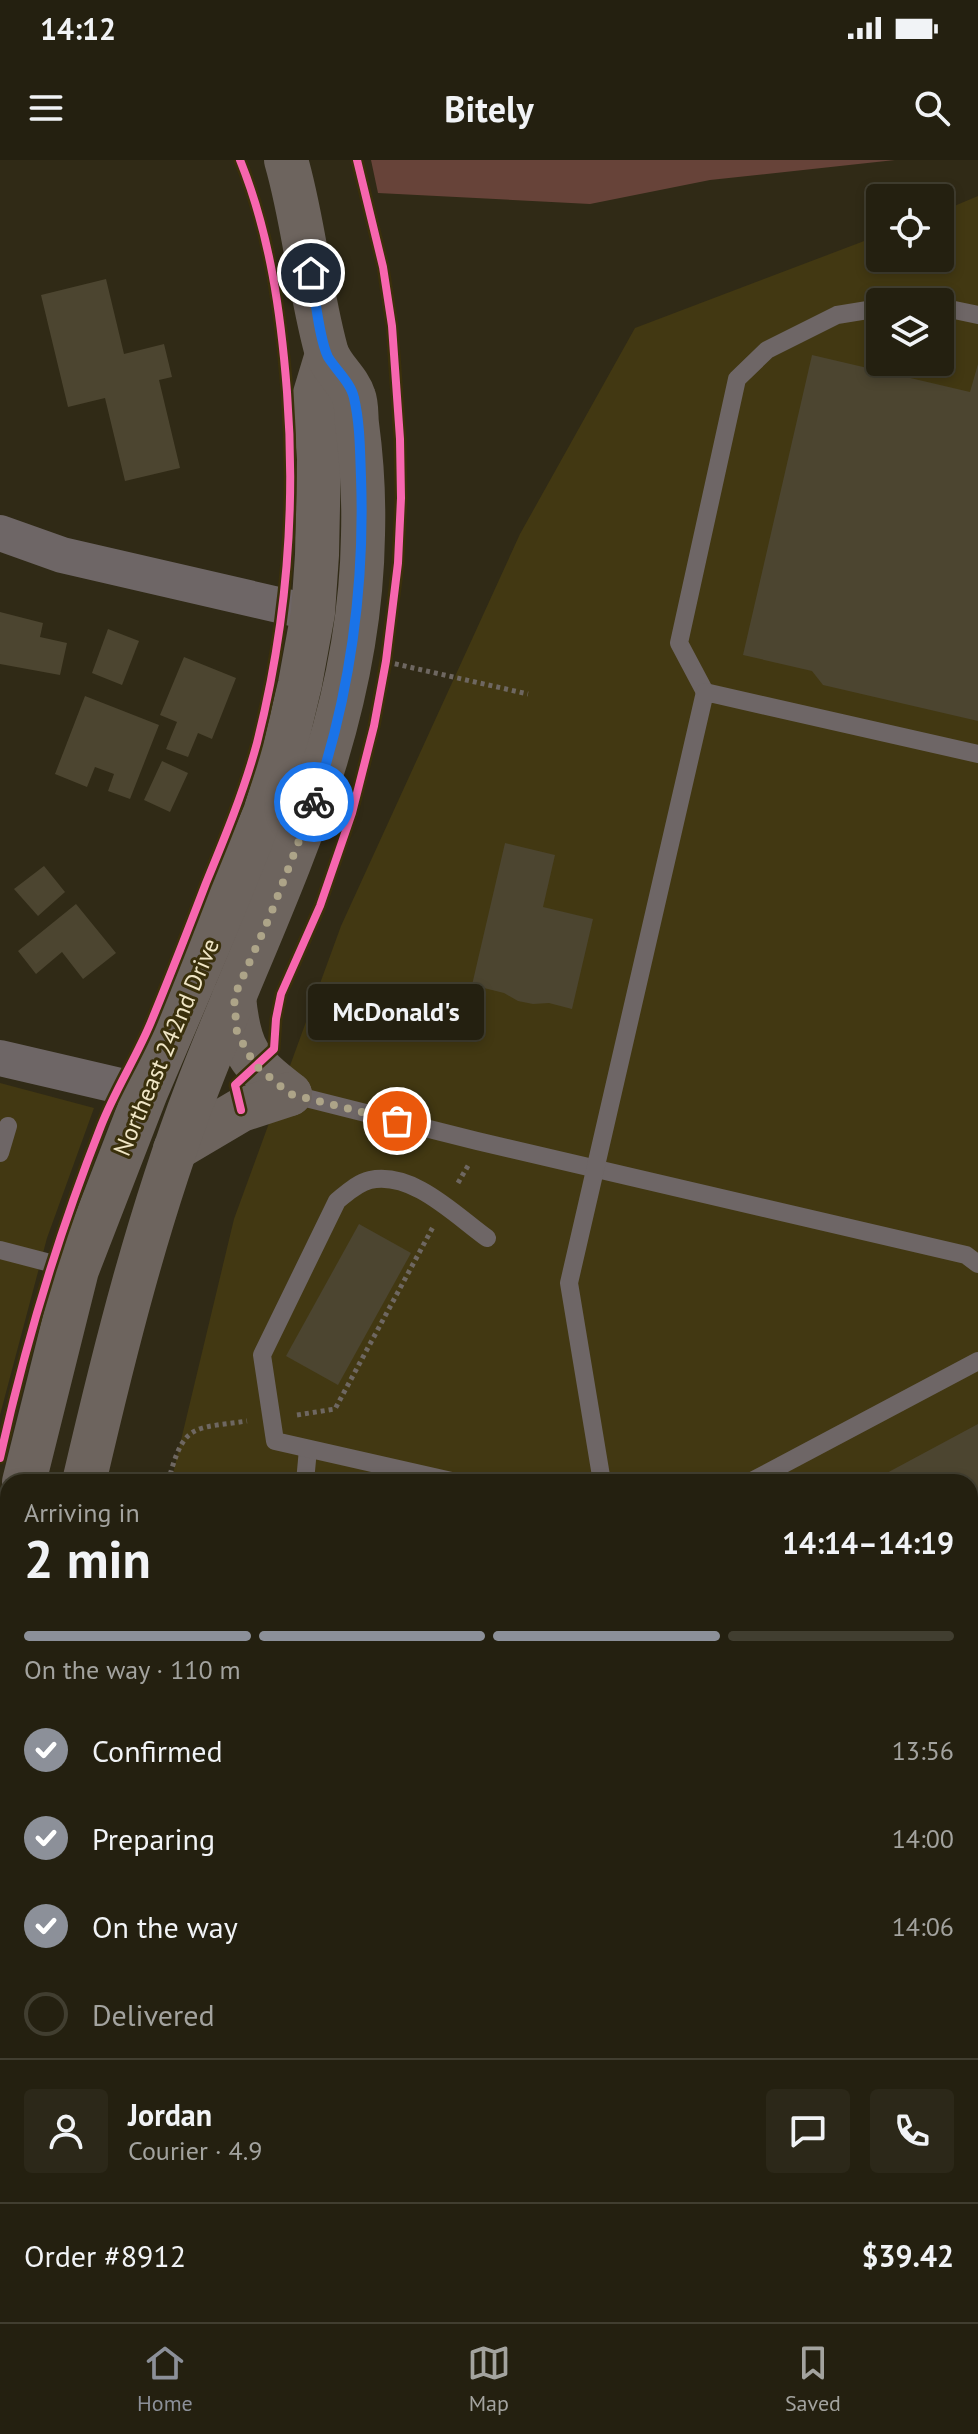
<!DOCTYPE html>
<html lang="en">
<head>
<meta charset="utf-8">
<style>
  :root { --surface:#242010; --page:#2c2819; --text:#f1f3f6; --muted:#a3a39f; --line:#413e30; --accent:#8c9099 }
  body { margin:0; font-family:"PT Sans",sans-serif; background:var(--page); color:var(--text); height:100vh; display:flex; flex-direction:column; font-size:30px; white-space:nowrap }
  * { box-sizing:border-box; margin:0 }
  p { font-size:26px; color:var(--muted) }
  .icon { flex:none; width:44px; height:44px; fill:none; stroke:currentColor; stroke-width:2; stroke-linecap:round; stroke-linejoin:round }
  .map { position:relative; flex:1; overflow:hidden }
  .details { position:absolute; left:0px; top:1314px; width:978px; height:848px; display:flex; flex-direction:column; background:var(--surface); border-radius:24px 24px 0 0; box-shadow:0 4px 12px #0003,0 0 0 2px var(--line) }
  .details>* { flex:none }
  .fabs { position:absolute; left:866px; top:24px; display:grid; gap:16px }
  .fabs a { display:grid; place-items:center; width:88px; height:88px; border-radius:8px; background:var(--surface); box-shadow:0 4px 12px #0003,0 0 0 2px var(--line); font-size:40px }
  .pin { position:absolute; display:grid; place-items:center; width:68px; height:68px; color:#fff; margin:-34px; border:4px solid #fff; border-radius:50%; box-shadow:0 2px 8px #0007 }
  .courier { position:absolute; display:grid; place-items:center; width:80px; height:80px; margin:-40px; border:6px solid #1a73e8; border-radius:50%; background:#fff; color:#222; box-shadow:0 2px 10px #0007 }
  .bubble { position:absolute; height:56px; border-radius:8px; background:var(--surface); box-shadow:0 4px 12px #0003,0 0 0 2px var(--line); font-size:26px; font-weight:600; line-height:56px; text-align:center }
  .head em { font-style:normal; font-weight:600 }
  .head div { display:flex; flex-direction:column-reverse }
  .head { display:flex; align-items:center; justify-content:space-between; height:136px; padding:0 24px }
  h1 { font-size:52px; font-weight:600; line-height:60px }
  .bar { display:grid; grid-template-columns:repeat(4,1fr); gap:12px 8px; align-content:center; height:96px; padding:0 24px }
  .bar i { height:10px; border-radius:6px; background:var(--line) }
  .bar .current { background:var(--accent) }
  .bar p { grid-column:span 4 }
  .line { display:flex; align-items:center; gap:20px; padding:0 24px; border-top:2px solid var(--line) }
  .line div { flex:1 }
  .round { display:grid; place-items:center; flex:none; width:84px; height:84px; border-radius:8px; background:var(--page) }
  ol { padding:0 24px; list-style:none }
  li { display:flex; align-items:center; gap:24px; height:88px }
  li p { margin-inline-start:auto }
  li .icon { padding:8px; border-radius:50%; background:var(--accent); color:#fff; stroke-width:4 }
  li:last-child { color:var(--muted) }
  li i { width:44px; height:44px; border:4px solid var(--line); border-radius:50% }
  .status { display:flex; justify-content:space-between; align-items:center; height:56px; padding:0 40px; background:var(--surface); direction:ltr }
  .status svg { height:22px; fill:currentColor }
  header { display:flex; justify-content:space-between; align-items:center; height:104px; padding:0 24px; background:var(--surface); font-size:36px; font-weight:600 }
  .tabs { display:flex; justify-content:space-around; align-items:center; height:112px; border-top:2px solid var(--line); background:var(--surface); font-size:22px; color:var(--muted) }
  .tabs a { display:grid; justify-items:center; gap:4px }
  .tabs .current { color:var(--accent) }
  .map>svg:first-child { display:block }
  .built { fill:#423812; fill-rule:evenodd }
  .green { fill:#674339 }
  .building { fill:#4c4530 }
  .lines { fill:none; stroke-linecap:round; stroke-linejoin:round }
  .path { stroke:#6e6761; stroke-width:5; stroke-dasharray:4 4; stroke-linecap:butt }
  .service { stroke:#6e6666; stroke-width:18 }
  .minor { stroke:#6e6666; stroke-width:36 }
  .secondary { stroke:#675f5a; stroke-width:44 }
  .trunk { stroke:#6d645e; stroke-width:44 }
  .cycleway-casing { stroke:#3a300c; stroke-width:13 }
  .cycleway { stroke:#f766af; stroke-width:8 }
  .done { stroke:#ada488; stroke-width:8; stroke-dasharray:0 14.4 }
  .route { stroke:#1a73e8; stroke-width:10 }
  .labels { text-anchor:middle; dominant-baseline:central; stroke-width:6; stroke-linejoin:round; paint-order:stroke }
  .street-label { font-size:24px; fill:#f0e6c6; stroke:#3a300c }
</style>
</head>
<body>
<div class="status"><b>14:12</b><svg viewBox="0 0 49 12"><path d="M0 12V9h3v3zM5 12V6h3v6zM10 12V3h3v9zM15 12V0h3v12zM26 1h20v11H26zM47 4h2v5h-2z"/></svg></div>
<header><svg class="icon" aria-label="menu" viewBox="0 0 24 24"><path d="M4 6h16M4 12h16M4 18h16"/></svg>Bitely<svg class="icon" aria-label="search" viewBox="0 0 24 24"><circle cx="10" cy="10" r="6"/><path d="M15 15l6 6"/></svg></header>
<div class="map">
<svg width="978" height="2162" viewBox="0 0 978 2162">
  <rect width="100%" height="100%" fill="#302a16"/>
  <g class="built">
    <path d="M978,36V1441L970,1446V1322H171L234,1059L341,766L520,374L635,168L880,75V98H940V52ZM880,142H940V202H880Z"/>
    <polygon points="0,923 94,948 47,1078 0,1255"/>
  </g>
  <polygon class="green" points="371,0 895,0 710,20 590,44 378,33"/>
  <g class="building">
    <polygon points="106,119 124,194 164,184 172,217 159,220 180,308 125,321 105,238 68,247 41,135"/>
    <polygon points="812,195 970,232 978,204 978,561 823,525 812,511 743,495"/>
    <polygon points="0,452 43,463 40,477 67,483 60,515 0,504"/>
    <polygon points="108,469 139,481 122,525 92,513"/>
    <polygon points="184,497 236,518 212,579 198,573 188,597 166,589 177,562 160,555"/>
    <polygon points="85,536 159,565 130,639 108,631 114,614 95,607 87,627 55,614"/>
    <polygon points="162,601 188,613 170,652 144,640"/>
    <polygon points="505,683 555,695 543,747 593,759 572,849 549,843 533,844 518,841 504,833 472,825"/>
    <polygon points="44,706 65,732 38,756 14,729"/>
    <polygon points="76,744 116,793 83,819 62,792 36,814 18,791"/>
    <polygon points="359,1064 411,1093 338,1225 286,1196"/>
    <polygon points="978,1264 978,1402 970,1406 970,1322 870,1322"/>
    <polygon points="970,1619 978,1621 978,1664 970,1662"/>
    <polygon points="970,1665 978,1667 978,1696 975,1709 970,1707"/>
    <polygon points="977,1746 978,1746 978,1815 971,1813 976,1793 970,1792 970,1775"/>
    <polygon points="7,1942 8,1942 8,2013 0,2012 5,1988 0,1987 0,1973"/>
    <polygon points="977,1982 978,1982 978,2090 970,2088 970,2011"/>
    <polygon points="0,2033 8,2035 8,2062 0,2060"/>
    <polygon points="0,2147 8,2149 8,2154 32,2154 48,2157 47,2162 0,2162"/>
    <polygon points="709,2154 737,2154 736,2162 707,2162"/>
    <polygon points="750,2154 861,2154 860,2162 749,2162"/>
    <polygon points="870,2154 899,2154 897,2162 868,2162"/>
    <polygon points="939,2154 969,2154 968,2162 937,2162"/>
  </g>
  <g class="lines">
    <g class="path">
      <polyline points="387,502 528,534"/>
      <polyline points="458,1023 469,1004"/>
      <polyline points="297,1255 335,1249 433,1067"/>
      <path d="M168,1322C184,1263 191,1269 247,1261"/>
    </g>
    <g class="service">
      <polyline points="940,147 978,155"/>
      <polyline points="705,532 679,483 737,219 767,190 837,155 880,148"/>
      <polyline points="290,934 477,981 966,1095 978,1104"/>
      <polyline points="0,993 8,966"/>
      <polyline points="0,1090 77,1110"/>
      <polyline points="305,1322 308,1289"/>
      <path d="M456,1322L275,1281L262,1195L337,1041C347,1033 357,1023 370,1020C413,1011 455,1055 487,1078"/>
      <polyline points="602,1322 569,1123 705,532 978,594"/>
      <polyline points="750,1322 978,1201"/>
      <polyline points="970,1928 978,1929"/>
      <polyline points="0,2089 8,2091"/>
      <polyline points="290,2154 326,2162"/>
      <polyline points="587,2162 589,2154"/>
      <polyline points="684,2162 686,2154"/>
      <polyline points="916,2162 918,2154"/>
    </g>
    <g class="minor">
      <polyline points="0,373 62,395 313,453"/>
      <polyline points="0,898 146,932"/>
    </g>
    <g class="secondary">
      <polyline points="970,1501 978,1496"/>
      <polyline points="0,1557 8,1558"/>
    </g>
    <g class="trunk">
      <path d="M234,837C239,890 248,902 290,934"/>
      <polyline points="175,989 241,950 290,934"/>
      <polyline points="24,1322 77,1110 146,932 265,653 285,587 300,524 313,453 317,395 319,299 314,237 327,194"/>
      <path d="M84,1322C115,1189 148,1057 197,929C268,743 360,582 363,375C364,339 362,301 357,264C356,256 357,245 354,237C349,220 330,207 326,190C309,127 304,62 286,0"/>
      <polyline points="0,1420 8,1387"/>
      <polyline points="0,1640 8,1608"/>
    </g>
    <g class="cycleway-casing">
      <g id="cycleway">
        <polyline points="241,950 235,925 274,889 276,859 281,834 320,746 352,653 374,566 386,501 398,403 401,338 400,279 392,166 383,107 357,0"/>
        <path d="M0,1298C25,1184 58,1075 101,966C115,930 136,898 151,862C170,816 188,770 206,723C225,677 244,631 257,583C286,468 296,350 287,232C281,154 270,74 240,0"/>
      </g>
    </g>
    <use href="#cycleway" class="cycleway"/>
  </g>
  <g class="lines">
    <polyline class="done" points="314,642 270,756 234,837 237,873 255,905 290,934 397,961"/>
    <path class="route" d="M311,113C315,135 319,179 328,197C336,210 351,223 354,238C360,263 360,291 361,317C365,428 350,536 314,642"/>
  </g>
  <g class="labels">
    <g class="street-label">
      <text transform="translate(166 887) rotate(-67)">Northeast 242nd Drive</text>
    </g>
  </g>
</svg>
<div class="fabs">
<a><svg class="icon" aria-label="locate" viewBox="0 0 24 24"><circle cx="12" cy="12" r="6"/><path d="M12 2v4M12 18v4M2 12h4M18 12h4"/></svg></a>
<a><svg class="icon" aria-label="layers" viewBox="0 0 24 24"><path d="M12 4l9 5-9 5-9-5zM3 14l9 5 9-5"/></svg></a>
</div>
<div class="pin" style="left:397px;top:961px;background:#ea580c"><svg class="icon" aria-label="bag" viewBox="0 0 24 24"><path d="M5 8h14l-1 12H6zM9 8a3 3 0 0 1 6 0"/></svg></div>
<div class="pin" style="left:311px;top:113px;background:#1f2937"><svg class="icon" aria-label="home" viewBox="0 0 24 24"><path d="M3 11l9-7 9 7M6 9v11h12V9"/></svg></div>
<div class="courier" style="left:314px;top:642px"><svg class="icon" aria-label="bike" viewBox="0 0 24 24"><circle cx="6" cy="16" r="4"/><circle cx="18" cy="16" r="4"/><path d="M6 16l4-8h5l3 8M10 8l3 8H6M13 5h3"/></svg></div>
<div class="bubble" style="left:308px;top:824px;width:176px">McDonald's</div>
<section class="details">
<div class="head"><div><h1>2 min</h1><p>Arriving in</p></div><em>14:14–14:19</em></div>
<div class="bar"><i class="current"></i><i class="current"></i><i class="current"></i><i></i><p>On the way · 110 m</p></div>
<ol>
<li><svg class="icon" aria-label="check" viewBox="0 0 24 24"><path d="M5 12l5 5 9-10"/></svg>Confirmed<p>13:56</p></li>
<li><svg class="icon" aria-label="check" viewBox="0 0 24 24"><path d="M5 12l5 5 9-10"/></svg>Preparing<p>14:00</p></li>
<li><svg class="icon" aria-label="check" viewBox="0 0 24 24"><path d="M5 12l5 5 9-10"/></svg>On the way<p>14:06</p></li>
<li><i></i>Delivered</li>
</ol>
<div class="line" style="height:144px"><a class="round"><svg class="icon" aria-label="person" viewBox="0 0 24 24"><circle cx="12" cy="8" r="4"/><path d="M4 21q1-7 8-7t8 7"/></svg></a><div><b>Jordan</b><p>Courier · 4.9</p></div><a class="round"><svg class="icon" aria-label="chat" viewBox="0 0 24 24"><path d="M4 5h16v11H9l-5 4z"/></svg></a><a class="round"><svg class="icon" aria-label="phone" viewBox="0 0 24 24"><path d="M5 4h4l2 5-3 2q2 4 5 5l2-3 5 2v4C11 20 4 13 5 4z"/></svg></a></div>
<div class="line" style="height:104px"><div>Order #8912</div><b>$39.42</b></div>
</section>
</div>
<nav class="tabs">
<a class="current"><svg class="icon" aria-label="home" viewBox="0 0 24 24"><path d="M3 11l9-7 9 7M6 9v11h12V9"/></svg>Home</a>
<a><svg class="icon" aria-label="map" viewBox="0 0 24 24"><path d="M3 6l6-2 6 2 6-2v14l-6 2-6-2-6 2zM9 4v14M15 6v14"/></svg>Map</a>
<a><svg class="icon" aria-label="saved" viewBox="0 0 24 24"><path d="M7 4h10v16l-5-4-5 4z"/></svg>Saved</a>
</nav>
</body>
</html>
